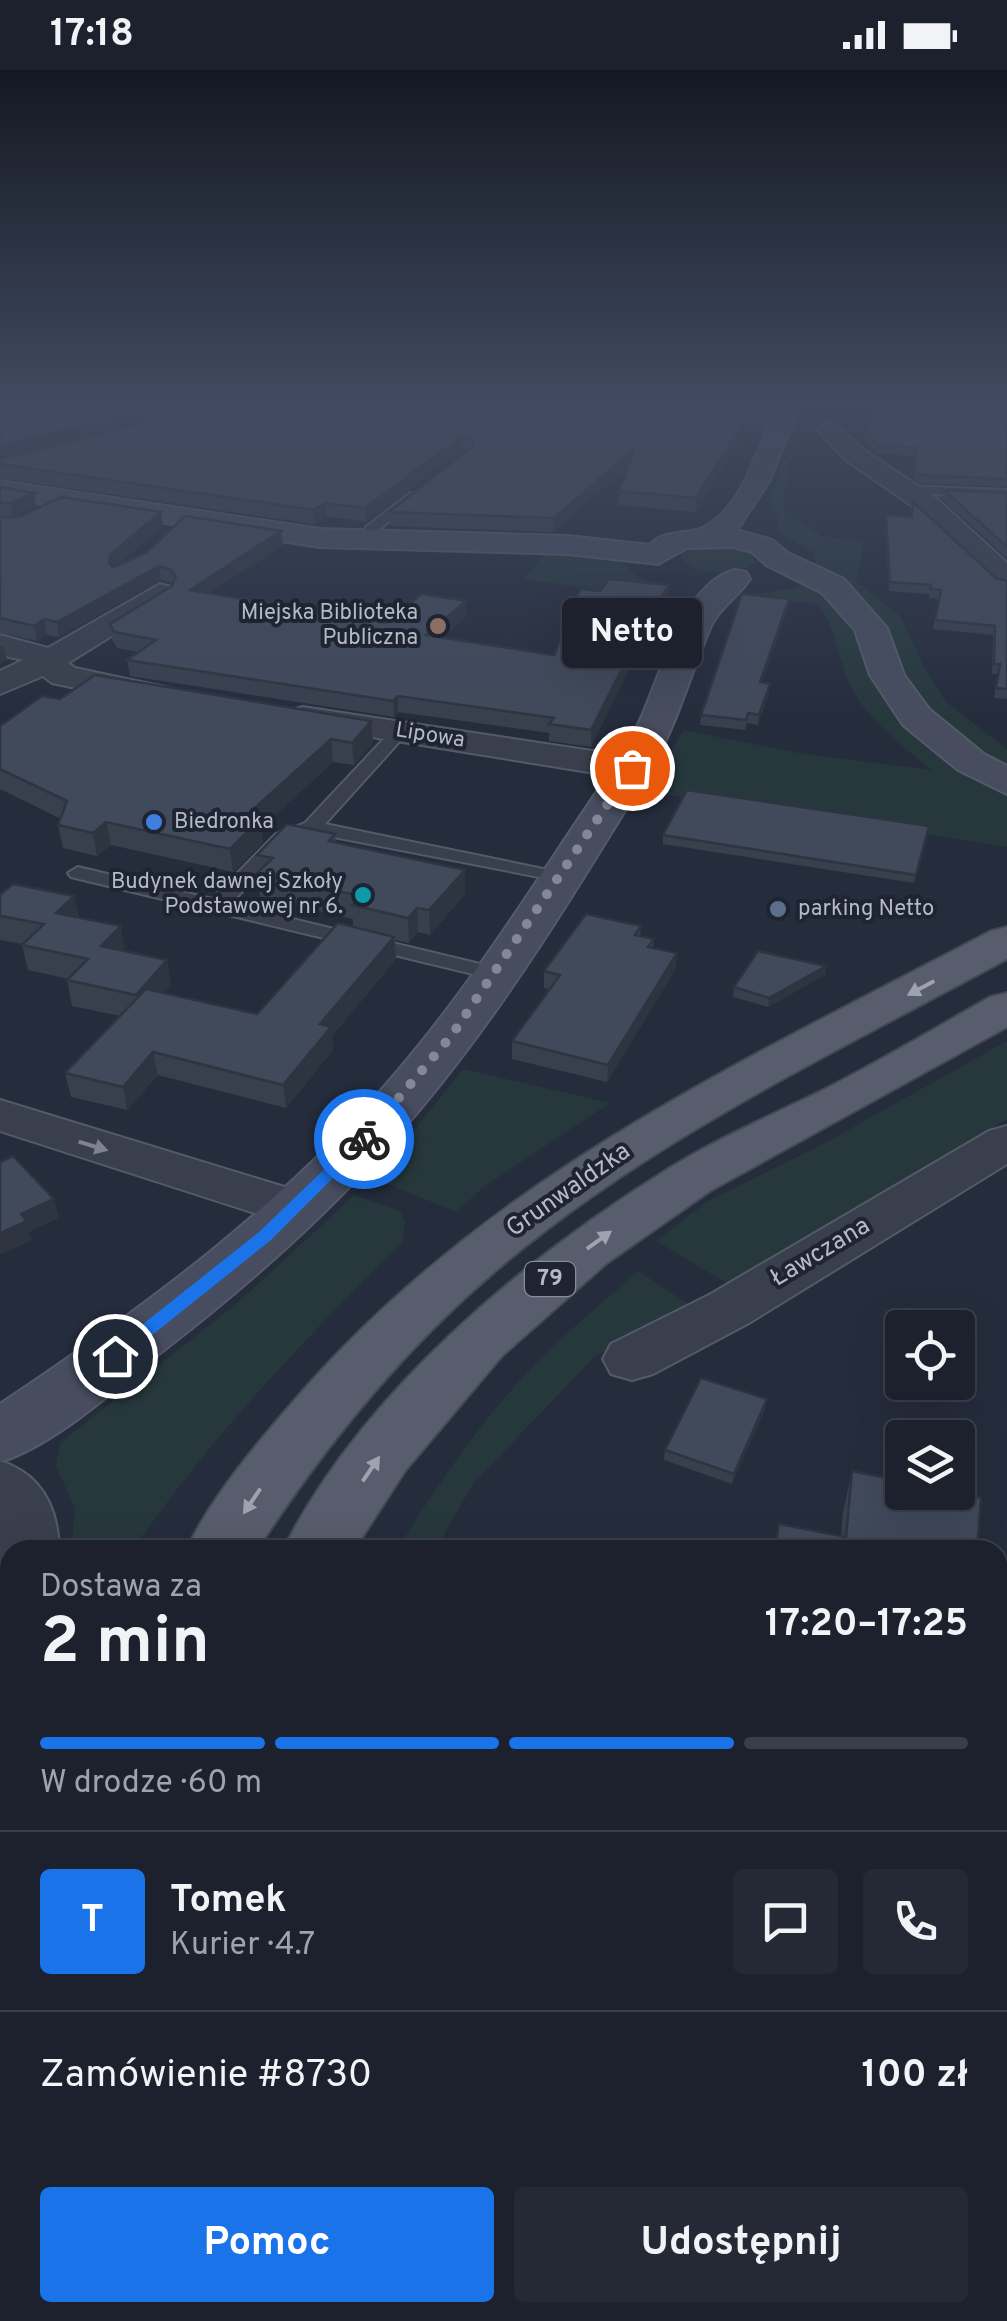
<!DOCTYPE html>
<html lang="pl">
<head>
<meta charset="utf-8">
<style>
  :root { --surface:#1c212d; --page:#252935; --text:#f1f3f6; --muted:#a0a3aa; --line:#3a3e49; --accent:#1a73e8 }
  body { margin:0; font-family:Overpass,sans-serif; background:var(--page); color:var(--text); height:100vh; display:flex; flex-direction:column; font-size:38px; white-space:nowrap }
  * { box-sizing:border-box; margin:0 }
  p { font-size:32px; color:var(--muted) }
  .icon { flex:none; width:55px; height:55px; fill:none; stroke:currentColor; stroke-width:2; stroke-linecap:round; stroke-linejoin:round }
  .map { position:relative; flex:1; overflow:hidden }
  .side { position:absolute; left:0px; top:1470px; width:1008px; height:782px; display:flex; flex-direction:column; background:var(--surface); border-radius:30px 30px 0 0; box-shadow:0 10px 40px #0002,0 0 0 2px var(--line) }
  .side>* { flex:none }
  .controls { position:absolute; left:885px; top:1240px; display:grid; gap:20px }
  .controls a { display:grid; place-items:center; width:90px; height:90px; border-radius:10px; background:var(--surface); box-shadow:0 10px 40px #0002,0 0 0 2px var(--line); font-size:50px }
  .pin { position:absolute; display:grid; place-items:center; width:85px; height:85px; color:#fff; margin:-42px; border:5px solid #fff; border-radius:50%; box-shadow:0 2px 10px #0007 }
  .courier { position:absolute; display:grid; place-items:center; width:100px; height:100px; margin:-50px; border:8px solid #1a73e8; border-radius:50%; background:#fff; color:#222; box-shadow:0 2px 12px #0007 }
  .bubble { position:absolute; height:70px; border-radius:10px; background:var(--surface); box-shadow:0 10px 40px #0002,0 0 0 2px var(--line); font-size:32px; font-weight:700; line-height:70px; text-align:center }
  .head em { font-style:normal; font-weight:700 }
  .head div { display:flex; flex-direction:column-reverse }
  .head { display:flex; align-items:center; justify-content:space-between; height:170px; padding:0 40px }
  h1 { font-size:65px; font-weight:700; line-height:75px }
  .bar { display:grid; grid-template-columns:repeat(4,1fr); gap:15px 10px; align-content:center; height:120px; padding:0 40px }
  .bar i { height:12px; border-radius:8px; background:var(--line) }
  .bar .on { background:var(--accent) }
  .bar p { grid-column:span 4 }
  .line { display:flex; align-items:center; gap:25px; padding:0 40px; border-top:2px solid var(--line) }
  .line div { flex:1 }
  .round { display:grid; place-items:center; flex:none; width:105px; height:105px; border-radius:10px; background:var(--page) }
  .primary-button { display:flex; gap:20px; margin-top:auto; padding:20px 40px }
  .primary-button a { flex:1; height:115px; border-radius:10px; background:var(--accent); color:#fff; font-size:40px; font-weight:700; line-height:115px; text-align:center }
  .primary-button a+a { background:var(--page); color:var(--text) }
  .status { display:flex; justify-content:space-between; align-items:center; height:70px; padding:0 50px; background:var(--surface); direction:ltr }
  .status svg { height:28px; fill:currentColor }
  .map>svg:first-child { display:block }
  .green { fill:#27383d }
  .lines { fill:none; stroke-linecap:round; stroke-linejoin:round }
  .lane-casing { stroke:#545a67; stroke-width:4 }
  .street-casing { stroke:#545a67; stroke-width:4 }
  .secondary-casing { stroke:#545a67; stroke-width:4 }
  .primary-casing { stroke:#424855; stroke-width:4 }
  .lane { fill:#393f4c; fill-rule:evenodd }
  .street { fill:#393f4c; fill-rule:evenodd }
  .secondary { fill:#474d5f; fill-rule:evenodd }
  .primary { fill:#575d6c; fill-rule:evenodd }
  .wall { fill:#38404e }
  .shaded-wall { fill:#2e3440 }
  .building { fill:#414a5b; stroke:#2e3440; stroke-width:2.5 }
  .oneway { fill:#9da3b0 }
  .oneway2 { fill:#7d8390 }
  .route { fill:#1a73e8 }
  .done { stroke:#828896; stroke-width:10; stroke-dasharray:0 18 }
  .education-dot { fill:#8d6e63; stroke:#1e2431; stroke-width:4 }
  .shop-dot { fill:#3f7fe0; stroke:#1e2431; stroke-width:4 }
  .culture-dot { fill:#0f9aa8; stroke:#1e2431; stroke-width:4 }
  .service-dot { fill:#5c6f8a; stroke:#1e2431; stroke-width:4 }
  .labels { text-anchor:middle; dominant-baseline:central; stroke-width:8; stroke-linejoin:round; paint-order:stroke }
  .far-poi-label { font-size:22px; fill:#b4bac7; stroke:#1e2431; text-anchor:end }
  .far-street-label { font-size:22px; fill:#b4bac7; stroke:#1e2431 }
  .shield { fill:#1e2431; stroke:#878d9a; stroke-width:2.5 }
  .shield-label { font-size:22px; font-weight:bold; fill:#b4bac7 }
  .street-label { font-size:25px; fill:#b4bac7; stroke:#1e2431 }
</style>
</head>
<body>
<div class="status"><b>17:18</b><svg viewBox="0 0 49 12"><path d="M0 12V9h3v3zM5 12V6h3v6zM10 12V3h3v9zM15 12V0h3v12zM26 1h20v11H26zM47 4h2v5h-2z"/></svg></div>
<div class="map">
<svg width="1007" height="2251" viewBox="0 0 1007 2251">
  <rect width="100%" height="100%" fill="#252c3c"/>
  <g class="green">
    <path d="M802,372L789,394L783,440L822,466L864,471L856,511L900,546L925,599L946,632L1007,679V777L645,721L684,660L804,684L931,700C901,673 868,652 850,615C838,589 836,557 818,534L740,527L795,518L810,511L816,493L813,482L779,462V450L770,433L781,396Z"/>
    <path d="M700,476L735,477L752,484L755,493C733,506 700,505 681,490L683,481Z"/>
    <polygon points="549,481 620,490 636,506 663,516 607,521 522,509"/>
    <polygon points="1007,971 1007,1049 730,1215 656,1171 708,1131 823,1074"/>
    <polygon points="463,999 610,1033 482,1118 457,1142 375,1109"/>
    <path d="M354,1125L400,1141L405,1151L403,1171C304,1270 213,1364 133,1480H71L75,1439L56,1396L60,1373L240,1231Z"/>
    <path d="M638,1201L694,1238L595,1286L473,1414L435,1480H397C438,1414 481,1350 535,1294C567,1261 604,1232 638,1201Z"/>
  </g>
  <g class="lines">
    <g class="lane-casing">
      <g id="lane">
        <polygon points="110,335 126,335 174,356 147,362 147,358 156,355"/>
        <polygon points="902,416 1007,420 1007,428 906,423 900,419"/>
        <polygon points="410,423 420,426 376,462 370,473 360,473 366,457"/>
        <polygon points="394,658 408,662 325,754 558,802 565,804 565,812 313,763 290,772 230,834 501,899 505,903 501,907 494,909 71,807 68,803 78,797 212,829 276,764 305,753"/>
        <polygon points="181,2242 226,2242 223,2251 179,2251"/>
        <polygon points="411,2242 456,2242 454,2251 410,2251"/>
      </g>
    </g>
    <g class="street-casing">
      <g id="street">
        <path d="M600,335C632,335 779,329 795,346L783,353L611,342Z"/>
        <polygon points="829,353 837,355 864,380 936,428 1007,493 1007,518 997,515 918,440 846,390 817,360"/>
        <polygon points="160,514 171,517 175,523 171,529 68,593 75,598 169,618 174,625 169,632 157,635 52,613 43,606 0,624 0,601 23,590 0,585 0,565 48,578"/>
        <polygon points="303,637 632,687 645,690 650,698 645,706 632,709 291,654 286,647 291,640"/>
        <polygon points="0,1030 314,1126 321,1138 314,1150 295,1156 0,1061"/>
        <polygon points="1007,1056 1007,1094 749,1253 653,1304 632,1310 611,1304 603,1289 611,1274 709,1225 989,1061"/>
        <path d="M0,1391C41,1404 58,1437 59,1480H10V1502L0,1494Z"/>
        <polygon points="10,1505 10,1577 0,1580 0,1509"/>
      </g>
    </g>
    <g class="secondary-casing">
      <g id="secondary">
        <path d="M776,335H800L770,410L737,460L772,470L788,483L844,509L887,558L904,605L929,639L984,684L1007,696V724L958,700L903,655L870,605L855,560L822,523L766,495L752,482L733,477L687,478L658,494L568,484L320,477L0,427V411L320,459L568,466L650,475C664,459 685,465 702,458C743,440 759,373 776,335Z"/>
        <path d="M735,500L746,502L750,509C740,525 721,536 712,554C690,603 678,654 650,700C583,809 516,921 435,1021C358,1117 265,1202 168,1277C120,1315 57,1374 0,1392V1334C144,1238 288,1132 400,998C474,911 534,814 598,720C614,697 630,673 641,648C661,604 684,512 735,500Z"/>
      </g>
    </g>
    <g class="primary-casing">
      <g id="primary">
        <path d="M1007,857V889C830,985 645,1072 492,1204C400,1283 323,1378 257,1480H186C212,1427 253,1378 292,1333C485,1108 734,996 991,861Z"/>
        <path d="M1007,923V957L710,1121L607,1193L502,1286L405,1401L354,1480H283C361,1324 522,1190 668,1099C719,1067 777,1043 831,1016C885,988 937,957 990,927Z"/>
        <polygon points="10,1822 10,1922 0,1926 0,1826"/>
        <polygon points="10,2067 10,2179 0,2183 0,2071"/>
      </g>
    </g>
    <use href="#lane" class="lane"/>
    <use href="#street" class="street"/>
    <use href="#secondary" class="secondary"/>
    <use href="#primary" class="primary"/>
  </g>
  <g class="wall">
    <polygon points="136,335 644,335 749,355 695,442 618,435 619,421 628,397 553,462 390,456 389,442 467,381 462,379 366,452 326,446 314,454 0,408 0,389 165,348"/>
    <polygon points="1007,335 1007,417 920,413 914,409 915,386 875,383 866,368 867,360"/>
    <polygon points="0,417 36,436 13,447 0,446"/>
    <polygon points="944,420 1007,423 1007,488 942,429"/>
    <polygon points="913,432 996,508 1007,511 1007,629 994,628 998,604 992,604 993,565 933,559 939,529 929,528 929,524 889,521 885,454 886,445 911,447"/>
    <polygon points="161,442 163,456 117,495 283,475 209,523 386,553 466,546 442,568 554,585 668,530 645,566 591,677 549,671 549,663 398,642 394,647 130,606 127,590 139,582 117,578 112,570 110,554 172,516 172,513 161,510 59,567 47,565 37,571 0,563 0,447"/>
    <polygon points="789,529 788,538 762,612 769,623 758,655 747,653 745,660 700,655 701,645"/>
    <polygon points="60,629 371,651 373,673 354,695 333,692 261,758 263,772 233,802 111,775 97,786 63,778 58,755 61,749 0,719 0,656"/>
    <polygon points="929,756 914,813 663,774 663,765"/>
    <polygon points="335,764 336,772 465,800 465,824 430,865 418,862 409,873 395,870 396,889 332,966 333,980 286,1038 158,1005 127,1040 71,1027 65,1003 120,946 72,936 67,910 69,909 28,900 22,875 23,874 0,870 0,825 74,826 79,848 171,915 164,923 257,944 353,857 353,849 260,827 257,785"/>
    <polygon points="641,856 640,866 654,869 653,878 677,883 675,900 607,1012 512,989 512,971 549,920 544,918 544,901"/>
    <polygon points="826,896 825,905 768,937 733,927 734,917"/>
    <polygon points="767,1329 765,1339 732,1414 664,1390 665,1380"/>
    <polygon points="852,1401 977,1480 775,1480 841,1466 843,1442"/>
    <polygon points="998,1947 1007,1950 1007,2137 998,2134"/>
  </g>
  <g class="shaded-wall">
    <polygon points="143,341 144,354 0,389 0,375"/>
    <polygon points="750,342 749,355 695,442 696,428"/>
    <polygon points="462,366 462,379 366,452 365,438"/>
    <polygon points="635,378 635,391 553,462 554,448"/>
    <polygon points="34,423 36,436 13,447 11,433"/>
    <polygon points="325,433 326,446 314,454 313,440"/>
    <polygon points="161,442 163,456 113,499 109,493 110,485"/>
    <polygon points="281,461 283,475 191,535 190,520"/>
    <polygon points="159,496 161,510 59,567 57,552"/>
    <polygon points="669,515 668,530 645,566 591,677 591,660 646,551"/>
    <polygon points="789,529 788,538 759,622 760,612"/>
    <polygon points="466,531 466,546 427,581 426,565"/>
    <polygon points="44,549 47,565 37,571 34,556"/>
    <polygon points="3,575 7,590 0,594 0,577"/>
    <polygon points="770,614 769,623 758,655 759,645"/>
    <polygon points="398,626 398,642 394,647 393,631"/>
    <polygon points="371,651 373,673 354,695 352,673"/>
    <polygon points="331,669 333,692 261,758 263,772 233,802 230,779 246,746"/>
    <polygon points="106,752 111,775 97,786 93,763"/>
    <polygon points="465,800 465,824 430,865 429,840"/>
    <polygon points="74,826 79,850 56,843"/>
    <polygon points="417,838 418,862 409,873 408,848"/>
    <polygon points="121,856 125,881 101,876"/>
    <polygon points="394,867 396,889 332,966 333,980 286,1038 283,1015 320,954"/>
    <polygon points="677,883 675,900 607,1012 608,995"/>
    <polygon points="167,890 171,915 140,950 136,925"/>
    <polygon points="826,896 825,905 768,937 769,928"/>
    <polygon points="153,982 158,1005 127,1040 123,1017"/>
    <polygon points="54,1129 59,1148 29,1162 32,1170 0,1185 0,1163 21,1144"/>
    <polygon points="767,1329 765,1339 732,1414 734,1404"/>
  </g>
  <g class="building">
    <polygon points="0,335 130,335 143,341 0,375"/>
    <polygon points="163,335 644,335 750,342 696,428 619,421 635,378 554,448 389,442 473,376 474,371 462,366 365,438 325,433 313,440 0,394 0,389 176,345 174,340"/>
    <polygon points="875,335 1007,335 1007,409 922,405 915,400 917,378 876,375 867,360"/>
    <polygon points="0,417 34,423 11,433 0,433"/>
    <polygon points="944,420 1007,423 1007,477"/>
    <polygon points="61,427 161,442 110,485 109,493 113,497 146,483 185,446 281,461 190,520 386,553 422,524 466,531 426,565 554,585 580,519 600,521 609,509 669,515 646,551 591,660 549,654 554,648 398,626 393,631 127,590 156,570 114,562 110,554 172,516 176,506 170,499 159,496 57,552 44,549 34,556 0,548 0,447 20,447"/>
    <polygon points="913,432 996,508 1007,511 1007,619 996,618 1000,594 994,594 995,556 935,550 941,520 930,519 931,515 890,512 886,445 912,447"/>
    <polygon points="742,524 789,529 760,612 770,614 759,645 748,643 746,650 701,645"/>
    <polygon points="95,605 371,651 352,673 331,669 246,746 260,749 230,779 106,752 93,763 58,755 67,731 0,699 0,656 42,626 60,629"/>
    <polygon points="687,720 929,756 916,805 663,765"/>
    <polygon points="287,754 335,764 329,771 465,800 429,840 417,838 408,848 352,835 360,826 257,803 273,788 257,785"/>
    <polygon points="13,814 74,826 56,843 121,856 101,876 167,890 136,925 67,910 88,889 22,875 44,854 0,846 0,825"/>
    <polygon points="586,844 641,856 635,865 654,869 648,877 677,883 608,995 512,971 560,905 544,901"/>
    <polygon points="338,853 394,867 320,954 331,957 283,1015 153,982 123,1017 65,1003 146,919 257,944"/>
    <polygon points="758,881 826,896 769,928 734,917"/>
    <polygon points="13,1086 54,1129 21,1144 27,1151 0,1163 0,1092"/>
    <polygon points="701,1308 767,1329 734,1404 665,1380"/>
    <polygon points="852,1401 902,1411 902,1422 954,1422 981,1428 977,1480 902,1480 886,1476 885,1480 775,1480 779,1454 846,1467"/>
    <polygon points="429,1468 461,1480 423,1480"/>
    <polygon points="998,1947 1007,1950 1007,2099 998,2096"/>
    <polygon points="614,2242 767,2242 766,2251 612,2251"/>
  </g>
  <defs><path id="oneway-solid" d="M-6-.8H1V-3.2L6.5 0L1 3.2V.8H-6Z" transform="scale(2.5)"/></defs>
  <g class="oneway">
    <use href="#oneway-solid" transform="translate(921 918) rotate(152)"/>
    <use href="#oneway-solid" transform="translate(599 1170) rotate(-36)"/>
    <use href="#oneway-solid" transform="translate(371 1399) rotate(-56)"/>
    <use href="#oneway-solid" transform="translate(252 1431) rotate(124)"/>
  </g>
  <use class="oneway2" href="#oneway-solid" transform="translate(93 1076) rotate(17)"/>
  <linearGradient id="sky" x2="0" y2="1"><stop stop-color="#141821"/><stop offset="0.51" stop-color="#404b61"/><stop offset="1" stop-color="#404b61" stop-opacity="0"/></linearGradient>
  <rect width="1007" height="651" fill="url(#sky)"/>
  <polygon class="route" points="359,1066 372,1069 271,1170 121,1290 109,1290 109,1281 259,1162"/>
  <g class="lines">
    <polyline class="done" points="364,1069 452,965 632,698"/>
  </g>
  <circle class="education-dot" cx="438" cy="556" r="10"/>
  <circle class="shop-dot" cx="154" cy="752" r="10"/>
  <circle class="culture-dot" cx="363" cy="825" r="10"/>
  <circle class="service-dot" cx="778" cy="839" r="10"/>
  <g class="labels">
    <g class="far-poi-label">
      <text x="418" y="543">Miejska Biblioteka<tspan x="418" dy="25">Publiczna</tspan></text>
      <text x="174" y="752" text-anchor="start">Biedronka</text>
      <text x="343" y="812">Budynek dawnej Szkoły<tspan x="343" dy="25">Podstawowej nr 6.</tspan></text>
      <text x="798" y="839" text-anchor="start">parking Netto</text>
    </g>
    <g class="far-street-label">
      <text transform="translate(430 666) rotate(9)">Lipowa</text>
    </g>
    <rect class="shield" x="525" y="1192" width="50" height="34" rx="8"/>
    <g class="shield-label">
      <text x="550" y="1209">79</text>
    </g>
    <g class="street-label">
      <text transform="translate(569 1121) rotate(-35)">Grunwaldzka</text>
      <text transform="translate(821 1183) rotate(-31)">Ławczana</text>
    </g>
  </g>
</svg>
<div class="controls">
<a><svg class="icon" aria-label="locate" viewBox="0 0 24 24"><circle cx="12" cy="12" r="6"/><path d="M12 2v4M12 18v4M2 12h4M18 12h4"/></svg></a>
<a><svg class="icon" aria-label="layers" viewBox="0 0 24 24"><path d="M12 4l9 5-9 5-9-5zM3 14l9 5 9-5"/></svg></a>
</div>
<div class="pin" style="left:632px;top:698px;background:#ea580c"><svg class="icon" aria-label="bag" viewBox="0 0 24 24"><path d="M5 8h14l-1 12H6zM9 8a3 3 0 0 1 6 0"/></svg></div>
<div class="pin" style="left:115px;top:1286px;background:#1f2937"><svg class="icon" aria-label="home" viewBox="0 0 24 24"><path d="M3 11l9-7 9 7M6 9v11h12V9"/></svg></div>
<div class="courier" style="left:364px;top:1069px"><svg class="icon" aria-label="bike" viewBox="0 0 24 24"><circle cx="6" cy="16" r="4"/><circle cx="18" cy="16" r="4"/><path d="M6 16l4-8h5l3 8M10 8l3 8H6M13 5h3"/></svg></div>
<div class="bubble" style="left:562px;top:528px;width:140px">Netto</div>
<section class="side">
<div class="head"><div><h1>2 min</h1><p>Dostawa za</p></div><em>17:20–17:25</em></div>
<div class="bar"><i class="on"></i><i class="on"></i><i class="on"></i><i></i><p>W drodze · 60 m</p></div>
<div class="line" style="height:180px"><b class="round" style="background:var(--accent);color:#fff">T</b><div><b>Tomek</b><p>Kurier · 4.7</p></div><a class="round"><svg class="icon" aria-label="chat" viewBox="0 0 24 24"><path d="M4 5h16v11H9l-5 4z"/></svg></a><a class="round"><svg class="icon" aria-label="phone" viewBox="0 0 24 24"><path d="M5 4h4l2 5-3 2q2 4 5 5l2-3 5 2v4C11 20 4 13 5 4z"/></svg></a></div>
<div class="line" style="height:130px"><div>Zamówienie #8730</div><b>100 zł</b></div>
<div class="primary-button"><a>Pomoc</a><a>Udostępnij</a></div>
</section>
</div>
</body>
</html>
